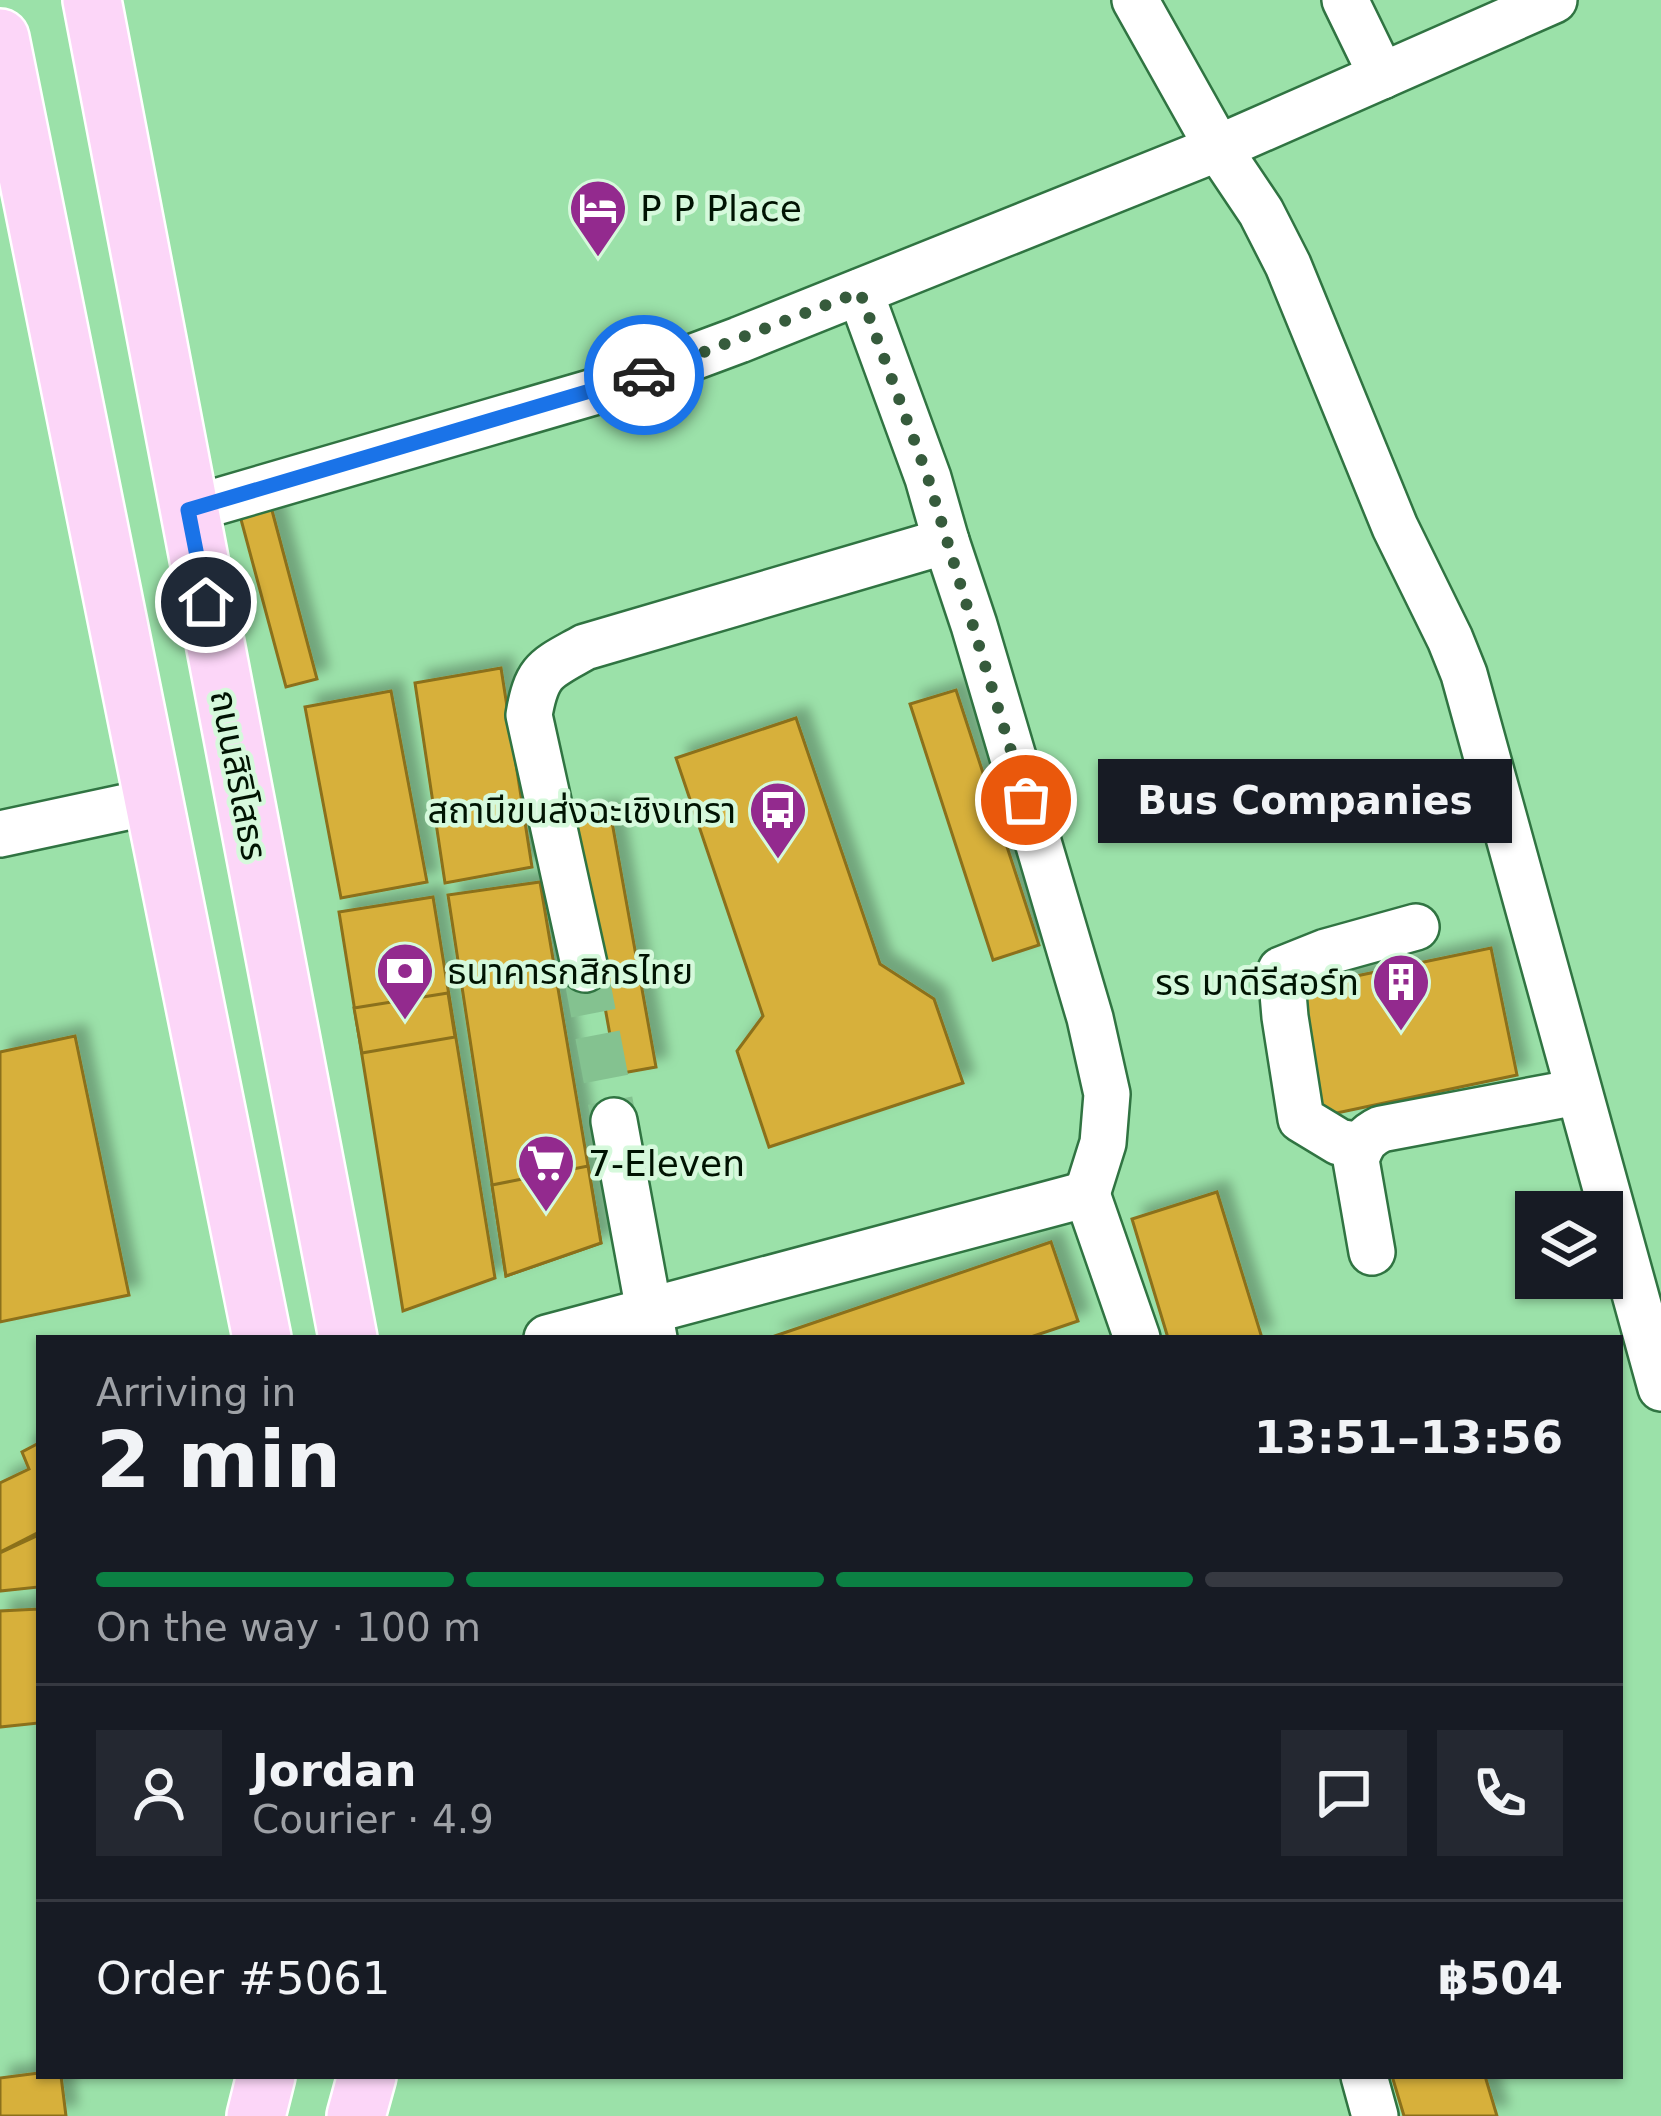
<!DOCTYPE html>
<html lang="en">
<head>
<meta charset="utf-8">
<style>
  :root { --surface:#171b24; --page:#242831; --text:#f1f3f6; --muted:#9ea1a6; --line:#363941; --accent:#0b8043 }
  body { margin:0; font-family:"DejaVu Sans","Noto Sans Thai",sans-serif; background:var(--page); color:var(--text); height:100vh; display:flex; flex-direction:column; font-size:45px; white-space:nowrap }
  * { box-sizing:border-box; margin:0 }
  p { font-size:39px; color:var(--muted) }
  .icon { flex:none; width:66px; height:66px; fill:none; stroke:currentColor; stroke-width:2; stroke-linecap:round; stroke-linejoin:round }
  .map { position:relative; flex:1; overflow:hidden }
  .drawer { position:absolute; left:36px; top:1335px; width:1587px; height:744px; display:flex; flex-direction:column; background:var(--surface); border-radius:0px; box-shadow:0 3px 9px #0004 }
  .drawer>* { flex:none }
  .fabs { position:absolute; left:1515px; top:1191px; display:grid; gap:24px }
  .fabs a { display:grid; place-items:center; width:108px; height:108px; border-radius:0px; background:var(--surface); box-shadow:0 3px 9px #0004; font-size:60px }
  .pin { position:absolute; display:grid; place-items:center; width:102px; height:102px; color:#fff; margin:-51px; border:6px solid #fff; border-radius:50%; box-shadow:0 3px 12px #0007 }
  .courier { position:absolute; display:grid; place-items:center; width:120px; height:120px; margin:-60px; border:9px solid #1a73e8; border-radius:50%; background:#fff; color:#222; box-shadow:0 3px 15px #0007 }
  .bubble { position:absolute; height:84px; border-radius:0px; background:var(--surface); box-shadow:0 3px 9px #0004; font-size:39px; font-weight:700; line-height:84px; text-align:center }
  .overview em { font-style:normal; font-weight:700 }
  .overview div { display:flex; flex-direction:column-reverse }
  .overview { display:flex; align-items:center; justify-content:space-between; height:204px; padding:0 60px }
  h1 { font-size:78px; font-weight:700; line-height:90px }
  .bar { display:grid; grid-template-columns:repeat(4,1fr); gap:18px 12px; align-content:center; height:144px; padding:0 60px }
  .bar i { height:15px; border-radius:9px; background:var(--line) }
  .bar .active { background:var(--accent) }
  .bar p { grid-column:span 4 }
  .line { display:flex; align-items:center; gap:30px; padding:0 60px; border-top:3px solid var(--line) }
  .line div { flex:1 }
  .round { display:grid; place-items:center; flex:none; width:126px; height:126px; border-radius:0px; background:var(--page) }
  .map>svg:first-child { display:block }
  .building { fill:#d7b03b; stroke:#8b701a; stroke-width:3; filter:url(#shadow) }
  .lines { fill:none; stroke-linecap:round; stroke-linejoin:round }
  .minor-tunnel { stroke:#84c290; stroke-width:45; stroke-dasharray:45 22; stroke-linecap:butt }
  .minor-casing { stroke:#307442; stroke-width:50 }
  .major-casing { stroke:#fff; stroke-width:62 }
  .minor { stroke:#fff; stroke-width:45 }
  .major { stroke:#fcd6f8; stroke-width:57 }
  .done { stroke:#365b3c; stroke-width:12; stroke-dasharray:0 21.6 }
  .route { stroke:#1a73e8; stroke-width:15 }
  .labels { text-anchor:middle; dominant-baseline:central; stroke-width:9; stroke-linejoin:round; paint-order:stroke }
  .poi-label { font-size:36px; fill:#001302; stroke:#d6f9dc; text-anchor:start }
  .street-label { font-size:36px; fill:#001302; stroke:#d6f9dc }
</style>
</head>
<body>
<div class="map">
<svg width="1661" height="2116" viewBox="0 0 1661 2116">
  <defs>
    <filter id="shadow"><feDropShadow dx="11" dy="-11" stdDeviation="6" flood-color="#0004"/></filter>
  </defs>
  <rect width="100%" height="100%" fill="#9be1a9"/>
  <g class="building">
    <polygon points="270,503 317,679 286,687 239,512"/>
    <polygon points="501,668 532,867 445,883 415,683"/>
    <polygon points="956,690 1039,945 993,960 910,704"/>
    <polygon points="391,691 427,882 341,898 305,707"/>
    <polygon points="796,718 880,964 934,999 963,1083 769,1147 737,1051 763,1016 676,758"/>
    <polygon points="610,811 656,1067 617,1074 571,818"/>
    <polygon points="540,882 601,1243 506,1276 448,895"/>
    <polygon points="433,897 495,1278 403,1311 339,912"/>
    <polygon points="1491,948 1517,1075 1313,1118 1284,991"/>
    <polygon points="448,993 455,1037 362,1053 354,1008"/>
    <polygon points="75,1036 129,1295 0,1322 0,1052"/>
    <polygon points="588,1166 601,1243 506,1276 492,1185"/>
    <polygon points="1217,1192 1262,1338 1168,1338 1132,1219"/>
    <polygon points="1051,1242 1078,1321 1028,1338 769,1338"/>
    <polygon points="39,1443 39,1532 0,1552 0,1483 29,1469 22,1452"/>
    <polygon points="39,1535 39,1587 0,1591 0,1553"/>
    <polygon points="39,1609 39,1723 0,1727 0,1611"/>
    <polygon points="39,2073 39,2076 61,2076 66,2116 0,2116 0,2078"/>
    <polygon points="1392,2076 1485,2076 1497,2116 1404,2116"/>
  </g>
  <g class="lines">
    <polyline class="minor-tunnel" points="585,969 614,1121"/>
    <g class="minor-casing">
      <g id="minor">
        <polyline points="1135,0 1218,148 1261,212 1288,265 1395,527 1450,639 1464,674 1661,1388"/>
        <polyline points="1345,0 1382,76"/>
        <polyline points="860,292 928,478 946,541"/>
        <polyline points="188,510 621,384 739,340 1218,148 1554,0"/>
        <polyline points="0,834 154,801"/>
        <path d="M585,969L529,715C537,669 546,669 585,647L946,541L974,625L1090,1018L1107,1094L1103,1143L1087,1194"/>
        <polyline points="614,1121 654,1338"/>
        <polyline points="1360,1146 1339,1142 1301,1119 1285,1017 1281,970 1326,952 1416,927"/>
        <path d="M1372,1252L1356,1160C1361,1144 1366,1136 1381,1129L1577,1092"/>
        <polyline points="547,1338 1087,1194 1137,1338"/>
        <polyline points="1364,2076 1375,2116"/>
      </g>
    </g>
    <g class="major-casing">
      <g id="major">
        <polyline points="92,0 348,1338"/>
        <polyline points="0,38 262,1338"/>
        <polyline points="256,2116 266,2076"/>
        <polyline points="356,2116 367,2076"/>
      </g>
    </g>
    <use href="#minor" class="minor"/>
    <use href="#major" class="major"/>
  </g>
  <g class="lines">
    <polyline class="done" points="644,375 860,292 928,478 1026,800"/>
    <polyline class="route" points="206,602 188,510 644,375"/>
  </g>
  <defs>
    <g id="hotel-pin" transform="scale(3)"><path d="M0 17L-7.5 6A9.5 9.5 0 1 1 7.5 6Z" fill="#932a8e" stroke="#d6f9dc"/><path d="M-6-4.5h1.5V1H6V5H4.5V3h-9V5H-6ZM-4 0a1.8 1.8 0 1 1 3.6 0ZM.5 0V-2.5h3Q6-2.5 6 0Z" fill="#fff"/></g>
    <g id="bus-pin" transform="scale(3)"><path d="M0 17L-7.5 6A9.5 9.5 0 1 1 7.5 6Z" fill="#932a8e" stroke="#d6f9dc"/><path d="M-5-6H5V4H4V6H2V4H-2V6H-4V4H-5ZM-3.5-4V0h7V-4ZM-3.5 1.2v1.5H-2V1.2ZM2 1.2v1.5H3.5V1.2Z" fill="#fff"/></g>
    <g id="bank-pin" transform="scale(3)"><path d="M0 17L-7.5 6A9.5 9.5 0 1 1 7.5 6Z" fill="#932a8e" stroke="#d6f9dc"/><path d="M-6-4H6V4H-6ZM0-2.3a2.3 2.3 0 1 0 0 4.6a2.3 2.3 0 1 0 0-4.6Z" fill="#fff"/></g>
    <g id="building-pin" transform="scale(3)"><path d="M0 17L-7.5 6A9.5 9.5 0 1 1 7.5 6Z" fill="#932a8e" stroke="#d6f9dc"/><path d="M-4-6H4V6H1V3H-1V6H-4ZM-2.5-4.3h1.7v1.8h-1.7ZM.8-4.3h1.7v1.8H.8ZM-2.5-1h1.7V.8h-1.7ZM.8-1h1.7V.8H.8Z" fill="#fff"/></g>
    <g id="supermarket-pin" transform="scale(3)"><path d="M0 17L-7.5 6A9.5 9.5 0 1 1 7.5 6Z" fill="#932a8e" stroke="#d6f9dc"/><path d="M-6-5.5h2.5l.6 2H6L4.5 2H-2.5L-4.4-4H-6ZM-1.5 3.2a1.3 1.3 0 1 0 .1 0ZM3 3.2a1.3 1.3 0 1 0 .1 0Z" fill="#fff"/></g>
  </defs>
  <g fill-rule="evenodd">
    <use href="#hotel-pin" x="598" y="208"/>
    <use href="#bus-pin" x="778" y="810"/>
    <use href="#bank-pin" x="405" y="971"/>
    <use href="#building-pin" x="1401" y="982"/>
    <use href="#supermarket-pin" x="546" y="1163"/>
  </g>
  <g class="labels">
    <g class="poi-label">
      <text x="640" y="208">P P Place</text>
      <text x="736" y="810" text-anchor="end">สถานีขนส่งฉะเชิงเทรา</text>
      <text x="447" y="971">ธนาคารกสิกรไทย</text>
      <text x="1359" y="982" text-anchor="end">รร มาดีรีสอร์ท</text>
      <text x="588" y="1163">7-Eleven</text>
    </g>
    <g class="street-label">
      <text transform="translate(239 775) rotate(79)">ถนนสิริโสธร</text>
    </g>
  </g>
</svg>
<div class="fabs">
<a><svg class="icon" aria-label="layers" viewBox="0 0 24 24"><path d="M12 4l9 5-9 5-9-5zM3 14l9 5 9-5"/></svg></a>
</div>
<div class="pin" style="left:1026px;top:800px;background:#ea580c"><svg class="icon" aria-label="bag" viewBox="0 0 24 24"><path d="M5 8h14l-1 12H6zM9 8a3 3 0 0 1 6 0"/></svg></div>
<div class="pin" style="left:206px;top:602px;background:#1f2937"><svg class="icon" aria-label="home" viewBox="0 0 24 24"><path d="M3 11l9-7 9 7M6 9v11h12V9"/></svg></div>
<div class="courier" style="left:644px;top:375px"><svg class="icon" aria-label="car" viewBox="0 0 24 24"><path d="M5 17H2v-5l4-1 3-4h7l3 4 3 1v5h-3M9 17h6M6 11h13"/><circle cx="7" cy="17" r="2"/><circle cx="17" cy="17" r="2"/></svg></div>
<div class="bubble" style="left:1098px;top:759px;width:414px">Bus Companies</div>
<section class="drawer">
<div class="overview"><div><h1>2 min</h1><p>Arriving in</p></div><em>13:51–13:56</em></div>
<div class="bar"><i class="active"></i><i class="active"></i><i class="active"></i><i></i><p>On the way · 100 m</p></div>
<div class="line" style="height:216px"><a class="round"><svg class="icon" aria-label="person" viewBox="0 0 24 24"><circle cx="12" cy="8" r="4"/><path d="M4 21q1-7 8-7t8 7"/></svg></a><div><b>Jordan</b><p>Courier · 4.9</p></div><a class="round"><svg class="icon" aria-label="chat" viewBox="0 0 24 24"><path d="M4 5h16v11H9l-5 4z"/></svg></a><a class="round"><svg class="icon" aria-label="phone" viewBox="0 0 24 24"><path d="M5 4h4l2 5-3 2q2 4 5 5l2-3 5 2v4C11 20 4 13 5 4z"/></svg></a></div>
<div class="line" style="height:156px"><div>Order #5061</div><b>฿504</b></div>
</section>
</div>
</body>
</html>
